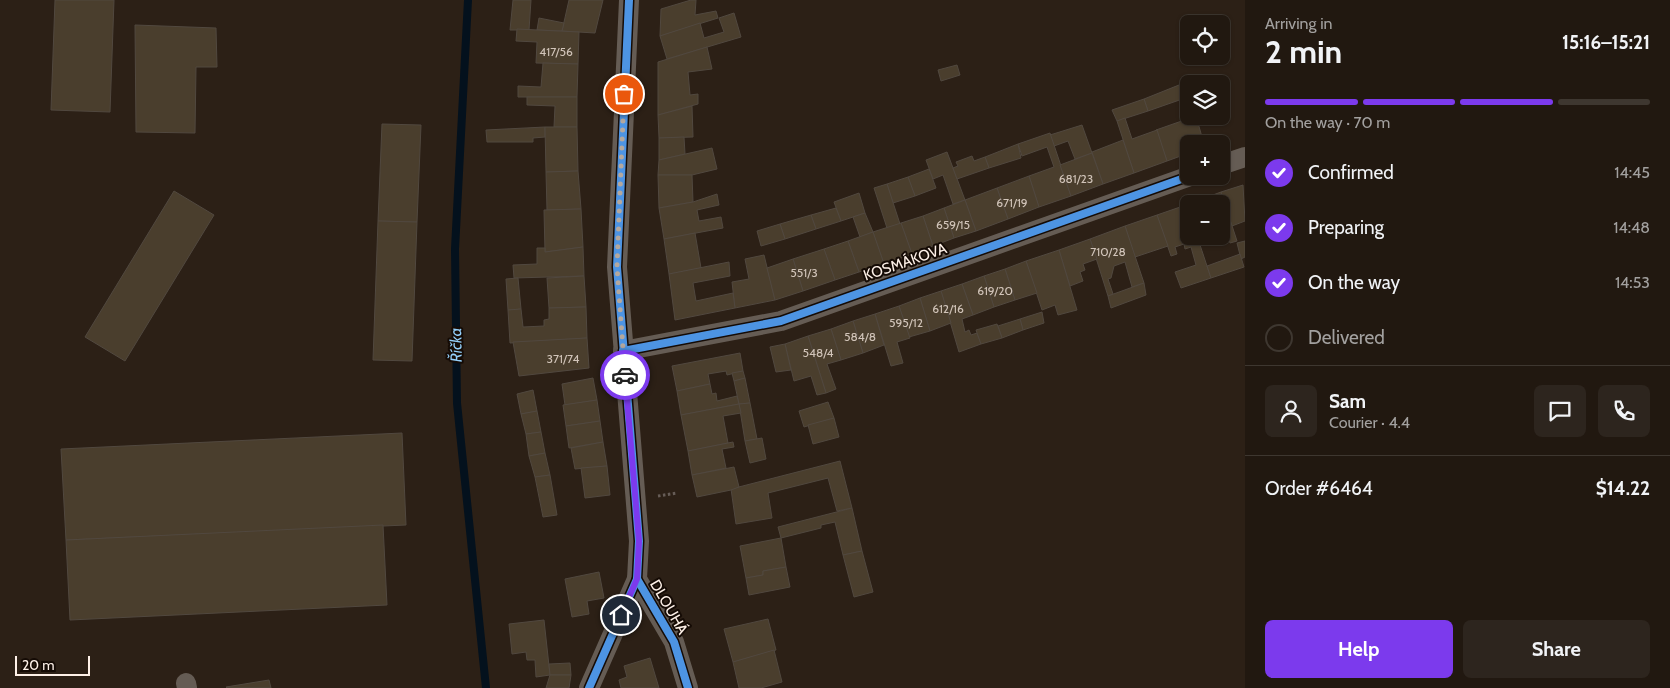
<!DOCTYPE html>
<html lang="en">
<head>
<meta charset="utf-8">
<style>
  :root { --surface:#211810; --page:#2d251e; --text:#f1f3f6; --muted:#a2a09f; --line:#3e3730; --accent:#7c3aed }
  body { margin:0; font-family:Cabin,sans-serif; background:var(--page); color:var(--text); height:100vh; display:flex; flex-direction:column; font-size:19px; white-space:nowrap }
  * { box-sizing:border-box; margin:0 }
  p { font-size:16px; color:var(--muted) }
  .icon { flex:none; width:28px; height:28px; fill:none; stroke:currentColor; stroke-width:2; stroke-linecap:round; stroke-linejoin:round }
  .map { position:relative; flex:1; overflow:hidden }
  .drawer { display:flex; flex-direction:column; background:var(--surface); width:425px }
  .drawer>* { flex:none }
  .fabs { position:absolute; left:1180px; top:15px; display:grid; gap:10px }
  .fabs a { display:grid; place-items:center; width:50px; height:50px; border-radius:8px; background:var(--surface); box-shadow:0 1px 4px #0004,0 0 0 1px var(--line); font-size:25px }
  .scale { position:absolute; left:15px; bottom:12px; width:75px; box-sizing:border-box; padding-left:5px; border:2px solid #fef1e8; border-top:0; font-size:14px; line-height:18px; white-space:nowrap; color:#fef1e8; -webkit-text-stroke:4px #150b05; paint-order:stroke }
  .pin { position:absolute; display:grid; place-items:center; width:42px; height:42px; color:#fff; margin:-21px; border:2px solid #fff; border-radius:50%; box-shadow:0 1px 5px #0007 }
  .courier { position:absolute; display:grid; place-items:center; width:50px; height:50px; margin:-25px; border:4px solid #7c3aed; border-radius:50%; background:#fff; color:#222; box-shadow:0 1px 6px #0007 }
  .summary em { font-style:normal; font-weight:700 }
  .summary div { display:flex; flex-direction:column-reverse }
  .summary { display:flex; align-items:center; justify-content:space-between; height:85px; padding:0 20px }
  h1 { font-size:32px; font-weight:700; line-height:38px }
  .bar { display:grid; grid-template-columns:repeat(4,1fr); gap:8px 5px; align-content:center; height:60px; padding:0 20px }
  .bar i { height:6px; border-radius:4px; background:var(--line) }
  .bar .active { background:var(--accent) }
  .bar p { grid-column:span 4 }
  .line { display:flex; align-items:center; gap:12px; padding:0 20px; border-top:1px solid var(--line) }
  .line div { flex:1 }
  .round { display:grid; place-items:center; flex:none; width:52px; height:52px; border-radius:8px; background:var(--page) }
  ol { padding:0 20px; list-style:none }
  li { display:flex; align-items:center; gap:15px; height:55px }
  li p { margin-inline-start:auto }
  li .icon { padding:5px; border-radius:50%; background:var(--accent); color:#fff; stroke-width:4 }
  li:last-child { color:var(--muted) }
  li i { width:28px; height:28px; border:2px solid var(--line); border-radius:50% }
  .action { display:flex; gap:10px; margin-top:auto; padding:10px 20px }
  .action a { flex:1; height:58px; border-radius:8px; background:var(--accent); color:#fff; font-size:20px; font-weight:700; line-height:58px; text-align:center }
  .action a+a { background:var(--page); color:var(--text) }
  main { display:flex; flex:1; min-height:0 }
  .map>svg:first-child { display:block }
  .lines { fill:none; stroke-linecap:round; stroke-linejoin:round }
  .stream { stroke:#04111d; stroke-width:8 }
  .building { fill:#4a3e2d; stroke:#51483f }
  .path { stroke:#675d57; stroke-width:3; stroke-dasharray:2.5 2.5; stroke-linecap:butt }
  .minor { stroke:#655c54; stroke-width:20 }
  .cycleway-casing { stroke:#150b05; stroke-width:11 }
  .cycleway { stroke:#4d94e3; stroke-width:8 }
  .done { stroke:#b4a89e; stroke-width:5; stroke-dasharray:0 9 }
  .route { stroke:#7c3aed; stroke-width:6 }
  .labels { text-anchor:middle; dominant-baseline:central; stroke-width:4; stroke-linejoin:round; paint-order:stroke }
  .number-label { font-size:12px; fill:#d1c4b9 }
  .street-label { font-size:15px; fill:#fef1e8; stroke:#150b05 }
  .water-label { font-size:16px; font-style:italic; fill:#94d0fb; stroke:#150b05 }
</style>
</head>
<body>
<main>
<div class="map">
<svg width="1245" height="688" viewBox="0 0 1245 688">
  <rect width="100%" height="100%" fill="#2c2016"/>
  <g class="lines">
    <polyline class="stream" points="468,0 455,249 457,403 486,688"/>
  </g>
  <g class="building">
    <polygon points="55,0 114,0 110,112 51,110"/>
    <polygon points="513,0 531,0 529,30 510,30"/>
    <polygon points="569,0 603,0 595,33 562,31"/>
    <polygon points="691,0 696,0 695,15 716,11 718,18 660,36 661,9"/>
    <polygon points="734,13 741,37 667,59 660,36 700,23 704,38 724,32 719,18"/>
    <polygon points="539,18 564,23 562,31 537,30"/>
    <polygon points="135,25 216,28 217,67 196,67 195,133 136,132"/>
    <polygon points="517,29 579,32 578,64 536,63 537,42 516,41"/>
    <polygon points="707,47 712,69 688,72 690,95 698,94 698,104 658,115 658,62"/>
    <polygon points="543,63 578,64 577,97 518,97 518,86 541,87"/>
    <polygon points="957,65 960,75 941,81 938,70"/>
    <polygon points="1184,83 1188,97 1148,111 1144,99"/>
    <polygon points="527,97 577,97 577,127 554,127 555,106 527,105"/>
    <polygon points="1144,99 1148,111 1117,121 1112,110"/>
    <polygon points="692,106 693,137 659,138 658,115"/>
    <polygon points="1196,116 1204,144 1189,144 1189,153 1167,161 1156,130"/>
    <polygon points="1125,118 1132,139 1157,130 1167,161 1134,173 1117,121"/>
    <polygon points="382,124 421,125 417,222 378,221"/>
    <polygon points="1082,125 1092,153 1075,159 1068,141 1054,146 1050,135"/>
    <polygon points="545,127 545,137 533,138 533,142 487,142 486,130"/>
    <polygon points="545,127 577,127 578,171 546,172"/>
    <polygon points="1050,133 1071,196 1039,207 1029,176 1054,167 1047,147 1022,156 1018,144"/>
    <polygon points="684,137 685,154 659,160 659,138"/>
    <polygon points="1123,140 1134,173 1103,184 1092,152"/>
    <polygon points="1018,144 1021,158 989,168 985,157"/>
    <polygon points="712,148 717,169 692,175 658,175 659,160"/>
    <polygon points="947,152 965,200 953,204 943,175 933,179 926,160"/>
    <polygon points="1092,153 1103,184 1071,196 1060,165"/>
    <polygon points="972,156 974,161 985,157 989,168 957,179 953,168 958,166 956,162"/>
    <polygon points="929,169 936,188 915,196 908,177"/>
    <polygon points="578,171 581,209 547,210 546,172"/>
    <polygon points="658,175 692,175 693,202 659,208"/>
    <polygon points="1029,176 1039,207 1008,219 997,188"/>
    <polygon points="908,177 915,196 893,203 887,184"/>
    <polygon points="887,184 900,224 887,228 874,188"/>
    <polygon points="1243,185 1245,221 1232,226 1221,192"/>
    <polygon points="997,188 1008,219 976,231 965,200"/>
    <polygon points="174,191 214,215 125,361 85,337"/>
    <polygon points="1221,192 1237,241 1230,243 1225,228 1221,229 1221,204 1189,204 1189,213 1186,205"/>
    <polygon points="859,193 865,213 841,221 834,202"/>
    <polygon points="717,194 719,205 697,210 699,221 721,217 723,228 664,239 659,208 693,202"/>
    <polygon points="965,200 976,231 954,238 944,208"/>
    <polygon points="1186,205 1189,213 1189,236 1197,236 1211,278 1181,288 1175,272 1196,265 1191,247 1185,249 1184,244 1175,247 1177,254 1171,256 1157,215"/>
    <polygon points="836,208 841,221 816,229 811,215"/>
    <polygon points="944,208 954,238 933,246 923,216"/>
    <polygon points="581,209 583,247 545,252 544,210"/>
    <polygon points="865,213 873,232 860,237 853,217"/>
    <polygon points="811,215 816,229 785,239 780,224"/>
    <polygon points="1157,215 1168,246 1135,257 1125,226"/>
    <polygon points="923,216 933,246 912,254 901,223"/>
    <polygon points="378,221 417,222 412,361 373,360"/>
    <polygon points="901,223 912,254 884,264 873,232"/>
    <polygon points="780,224 785,239 761,246 757,231"/>
    <polygon points="1125,226 1144,283 1132,287 1125,262 1114,266 1111,278 1108,279 1113,294 1108,296 1090,239"/>
    <polygon points="873,232 884,264 859,272 848,241"/>
    <polygon points="695,233 701,268 669,274 664,239"/>
    <polygon points="1090,239 1097,259 1083,264 1085,270 1080,272 1083,281 1070,286 1059,250"/>
    <polygon points="848,241 859,272 835,280 824,249"/>
    <polygon points="1245,241 1245,257 1241,259 1237,243"/>
    <polygon points="583,247 584,276 514,278 513,265 537,264 537,248 545,248 545,252"/>
    <polygon points="824,249 835,280 803,291 793,259"/>
    <polygon points="1059,250 1077,310 1058,315 1055,305 1042,310 1026,261"/>
    <polygon points="1240,254 1244,267 1211,278 1207,266"/>
    <polygon points="764,255 775,300 735,308 732,282 749,279 745,259"/>
    <polygon points="793,259 803,291 775,300 767,268"/>
    <polygon points="1026,261 1037,293 1015,300 1005,269"/>
    <polygon points="729,262 730,276 693,283 696,301 733,293 735,308 675,320 669,274"/>
    <polygon points="1005,269 1015,300 994,307 984,276"/>
    <polygon points="584,276 586,307 549,308 547,278"/>
    <polygon points="984,276 994,307 973,315 962,284"/>
    <polygon points="518,278 521,309 508,310 506,279"/>
    <polygon points="1144,283 1146,295 1111,308 1108,296"/>
    <polygon points="962,284 973,315 962,319 965,332 969,330 971,335 977,333 981,344 959,352 941,291"/>
    <polygon points="941,291 951,323 930,331 920,298"/>
    <polygon points="920,298 930,331 909,337 899,306"/>
    <polygon points="899,306 910,338 897,342 903,363 891,366 875,314"/>
    <polygon points="586,307 587,338 510,343 508,310 521,309 523,327 544,326 544,320 549,319 549,308"/>
    <polygon points="1042,312 1044,323 1023,330 1020,319"/>
    <polygon points="875,314 884,345 863,353 853,321"/>
    <polygon points="1020,319 1023,330 1002,338 998,326"/>
    <polygon points="853,321 863,353 841,360 831,329"/>
    <polygon points="997,324 1002,338 981,344 976,330"/>
    <polygon points="831,329 841,360 827,364 836,389 826,393 808,336"/>
    <polygon points="808,336 826,393 817,395 811,376 794,381 785,344"/>
    <polygon points="587,338 589,368 519,376 513,342"/>
    <polygon points="785,344 791,370 776,372 770,347"/>
    <polygon points="740,353 743,371 727,375 726,371 708,374 710,384 677,391 672,366"/>
    <polygon points="743,371 745,378 734,381 732,373"/>
    <polygon points="593,378 597,400 565,405 562,384"/>
    <polygon points="745,378 750,403 739,404 734,381"/>
    <polygon points="710,384 712,394 716,393 717,401 737,396 739,404 681,415 677,391"/>
    <polygon points="533,390 537,411 521,414 517,394"/>
    <polygon points="597,400 600,421 566,426 563,405"/>
    <polygon points="828,402 834,418 804,427 799,411"/>
    <polygon points="750,403 757,439 745,441 739,404"/>
    <polygon points="739,404 741,413 723,416 728,443 688,451 681,415"/>
    <polygon points="537,411 541,432 526,434 521,414"/>
    <polygon points="834,418 839,437 813,444 808,425"/>
    <polygon points="600,421 603,442 569,448 566,426"/>
    <polygon points="541,432 545,453 529,456 526,434"/>
    <polygon points="402,433 406,525 66,540 61,449"/>
    <polygon points="762,438 766,459 750,463 745,441"/>
    <polygon points="603,442 607,466 575,469 571,448"/>
    <polygon points="733,442 734,447 722,449 726,468 692,475 688,451"/>
    <polygon points="545,453 550,475 535,477 529,456"/>
    <polygon points="840,461 852,508 837,511 828,478 768,493 772,518 736,524 731,489"/>
    <polygon points="607,466 610,495 585,498 581,468"/>
    <polygon points="734,467 739,487 731,490 697,497 692,475"/>
    <polygon points="550,475 557,515 543,517 535,477"/>
    <polygon points="852,508 862,551 843,555 835,522 821,525 821,528 781,538 778,527"/>
    <polygon points="383,525 387,605 70,620 66,540"/>
    <polygon points="781,538 786,567 763,571 763,575 746,578 740,546"/>
    <polygon points="862,551 873,592 854,597 843,555"/>
    <polygon points="786,567 790,587 749,595 746,578 763,575 763,571"/>
    <polygon points="599,572 604,598 587,601 589,614 572,617 565,579"/>
    <polygon points="768,619 776,650 733,662 724,629"/>
    <polygon points="544,620 550,675 536,677 535,660 527,660 526,652 512,654 509,624"/>
    <polygon points="774,650 782,682 761,688 739,688 733,662"/>
    <polygon points="650,658 659,688 621,688 619,680 627,677 624,666"/>
    <polygon points="570,663 571,675 550,675 549,664"/>
    <polygon points="550,675 571,675 569,688 546,688"/>
    <polygon points="269,680 271,688 227,688 226,687"/>
  </g>
  <g class="lines">
    <polyline class="path" points="658,496 677,493"/>
    <g class="minor">
      <polyline points="629,0 617,267 639,541 637,579 674,642 688,688"/>
      <polyline points="1221,165 1245,157"/>
      <polyline points="623,351 781,321 1190,176"/>
      <polyline points="186,683 187,688"/>
      <polyline points="589,688 637,579"/>
    </g>
    <g class="cycleway-casing">
      <g id="cycleway">
        <polyline points="629,0 617,267 639,541 637,579 674,642 688,688"/>
        <polyline points="623,351 781,321 1190,176"/>
        <polyline points="589,688 637,579"/>
      </g>
    </g>
    <use href="#cycleway" class="cycleway"/>
  </g>
  <g class="lines">
    <polyline class="done" points="624,94 617,267 625,375"/>
    <polyline class="route" points="621,615 637,579 639,541 625,375"/>
  </g>
  <g class="labels">
    <g class="number-label">
      <text x="556" y="51">417/56</text>
      <text x="1076" y="178">681/23</text>
      <text x="1012" y="202">671/19</text>
      <text x="953" y="224">659/15</text>
      <text x="1108" y="251">710/28</text>
      <text x="804" y="272">551/3</text>
      <text x="995" y="290">619/20</text>
      <text x="948" y="308">612/16</text>
      <text x="906" y="322">595/12</text>
      <text x="860" y="336">584/8</text>
      <text x="818" y="352">548/4</text>
      <text x="563" y="358">371/74</text>
    </g>
    <g class="street-label">
      <text transform="translate(905 262) rotate(-19)">KOSMÁKOVA</text>
      <text transform="translate(669 607) rotate(60)">DLOUHÁ</text>
    </g>
    <g class="water-label">
      <text transform="translate(456 345) rotate(-91)">Říčka</text>
    </g>
  </g>
</svg>
<div class="fabs">
<a><svg class="icon" aria-label="locate" viewBox="0 0 24 24"><circle cx="12" cy="12" r="6"/><path d="M12 2v4M12 18v4M2 12h4M18 12h4"/></svg></a>
<a><svg class="icon" aria-label="layers" viewBox="0 0 24 24"><path d="M12 4l9 5-9 5-9-5zM3 14l9 5 9-5"/></svg></a>
<a>+</a>
<a>−</a>
</div>
<div class="scale">20 m</div>
<div class="pin" style="left:624px;top:94px;background:#ea580c"><svg class="icon" aria-label="bag" viewBox="0 0 24 24"><path d="M5 8h14l-1 12H6zM9 8a3 3 0 0 1 6 0"/></svg></div>
<div class="pin" style="left:621px;top:615px;background:#1f2937"><svg class="icon" aria-label="home" viewBox="0 0 24 24"><path d="M3 11l9-7 9 7M6 9v11h12V9"/></svg></div>
<div class="courier" style="left:625px;top:375px"><svg class="icon" aria-label="car" viewBox="0 0 24 24"><path d="M5 17H2v-5l4-1 3-4h7l3 4 3 1v5h-3M9 17h6M6 11h13"/><circle cx="7" cy="17" r="2"/><circle cx="17" cy="17" r="2"/></svg></div>
</div>
<section class="drawer">
<div class="summary"><div><h1>2 min</h1><p>Arriving in</p></div><em>15:16–15:21</em></div>
<div class="bar"><i class="active"></i><i class="active"></i><i class="active"></i><i></i><p>On the way · 70 m</p></div>
<ol>
<li><svg class="icon" aria-label="check" viewBox="0 0 24 24"><path d="M5 12l5 5 9-10"/></svg>Confirmed<p>14:45</p></li>
<li><svg class="icon" aria-label="check" viewBox="0 0 24 24"><path d="M5 12l5 5 9-10"/></svg>Preparing<p>14:48</p></li>
<li><svg class="icon" aria-label="check" viewBox="0 0 24 24"><path d="M5 12l5 5 9-10"/></svg>On the way<p>14:53</p></li>
<li><i></i>Delivered</li>
</ol>
<div class="line" style="height:90px"><a class="round"><svg class="icon" aria-label="person" viewBox="0 0 24 24"><circle cx="12" cy="8" r="4"/><path d="M4 21q1-7 8-7t8 7"/></svg></a><div><b>Sam</b><p>Courier · 4.4</p></div><a class="round"><svg class="icon" aria-label="chat" viewBox="0 0 24 24"><path d="M4 5h16v11H9l-5 4z"/></svg></a><a class="round"><svg class="icon" aria-label="phone" viewBox="0 0 24 24"><path d="M5 4h4l2 5-3 2q2 4 5 5l2-3 5 2v4C11 20 4 13 5 4z"/></svg></a></div>
<div class="line" style="height:65px"><div>Order #6464</div><b>$14.22</b></div>
<div class="action"><a>Help</a><a>Share</a></div>
</section>
</main>
</body>
</html>
